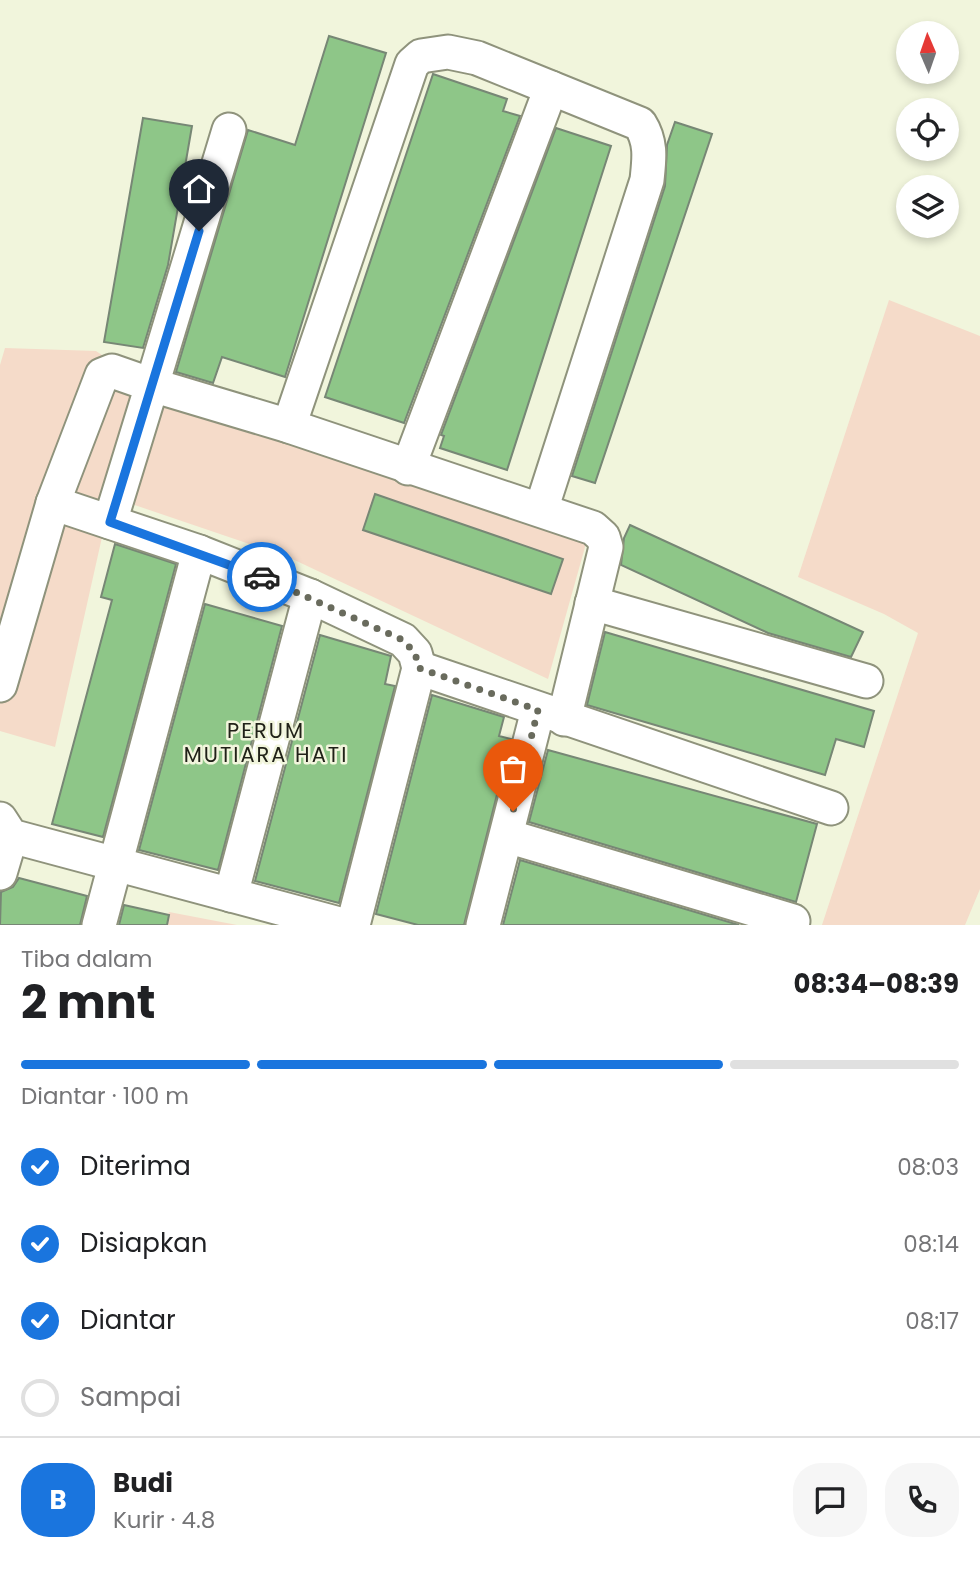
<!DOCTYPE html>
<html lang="id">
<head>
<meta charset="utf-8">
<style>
  :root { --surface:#fff; --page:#f6f6f6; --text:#202124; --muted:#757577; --line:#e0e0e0; --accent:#1a75de }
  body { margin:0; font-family:Poppins,sans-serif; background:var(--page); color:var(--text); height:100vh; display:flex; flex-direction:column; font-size:26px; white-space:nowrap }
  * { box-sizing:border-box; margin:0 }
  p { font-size:23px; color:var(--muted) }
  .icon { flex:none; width:38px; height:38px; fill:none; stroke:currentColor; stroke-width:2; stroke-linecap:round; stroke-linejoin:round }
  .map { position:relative; height:925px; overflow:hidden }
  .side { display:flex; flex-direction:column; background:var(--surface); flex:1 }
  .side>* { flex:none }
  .needle { width:46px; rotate:358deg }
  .tools { position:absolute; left:896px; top:21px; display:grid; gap:14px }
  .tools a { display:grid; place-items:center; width:63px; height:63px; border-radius:50%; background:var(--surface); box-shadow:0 4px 10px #0003; font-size:35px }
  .pin { position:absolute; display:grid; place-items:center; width:60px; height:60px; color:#fff; margin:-72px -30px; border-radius:50% 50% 50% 0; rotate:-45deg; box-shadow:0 0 7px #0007 }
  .pin .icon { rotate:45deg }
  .courier { position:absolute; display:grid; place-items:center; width:70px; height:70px; margin:-35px; border:5px solid #1a75de; border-radius:50%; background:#fff; color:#222; box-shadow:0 2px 9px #0007 }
  .summary em { font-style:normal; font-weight:700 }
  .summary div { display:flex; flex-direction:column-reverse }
  .summary { display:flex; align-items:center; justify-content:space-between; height:119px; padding:0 21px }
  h1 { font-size:46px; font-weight:700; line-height:52px }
  .bar { display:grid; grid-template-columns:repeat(4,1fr); gap:10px 7px; align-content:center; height:84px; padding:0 21px }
  .bar i { height:9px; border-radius:5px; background:var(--line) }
  .bar .active { background:var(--accent) }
  .bar p { grid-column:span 4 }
  .line { display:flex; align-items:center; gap:18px; padding:0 21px; border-top:2px solid var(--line) }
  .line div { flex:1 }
  .round { display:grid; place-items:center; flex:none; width:74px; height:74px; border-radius:28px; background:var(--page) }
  ol { padding:0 21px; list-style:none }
  li { display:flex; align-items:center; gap:21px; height:77px }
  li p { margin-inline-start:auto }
  li .icon { padding:7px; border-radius:50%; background:var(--accent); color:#fff; stroke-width:4 }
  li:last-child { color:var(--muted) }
  li i { width:38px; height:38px; border:4px solid var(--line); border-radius:50% }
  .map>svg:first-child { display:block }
  .green { fill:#f5dbc9 }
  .building { fill:#8ec688; stroke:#778775; stroke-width:2 }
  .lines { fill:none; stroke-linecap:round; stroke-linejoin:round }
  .street-casing { stroke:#8f937c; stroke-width:37 }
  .street { stroke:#fff; stroke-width:33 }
  .done { stroke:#696b5d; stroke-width:7; stroke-dasharray:0 12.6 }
  .route { stroke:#1a75de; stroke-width:9 }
  .labels { text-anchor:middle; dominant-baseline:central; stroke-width:5; stroke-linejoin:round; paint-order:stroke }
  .neighbourhood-label { font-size:21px; letter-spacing:2px; fill:#202118; stroke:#f1f5dc }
</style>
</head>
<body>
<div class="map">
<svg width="980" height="925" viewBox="0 0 980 925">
  <rect width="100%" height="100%" fill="#f1f5dc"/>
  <g class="green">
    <polygon points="889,300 980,336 980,889 965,925 822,925 918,633 884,614 798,577"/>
    <polygon points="5,348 96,351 151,388 587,540 548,679 288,557 111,497 55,747 0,731 0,365"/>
    <polygon points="169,912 237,925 164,925"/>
  </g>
  <g class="building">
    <polygon points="329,36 386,53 285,377 222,357 213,383 176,372 248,130 295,145"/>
    <polygon points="433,74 507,99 503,111 520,116 404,423 325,397"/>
    <polygon points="143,118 192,126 168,265 143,348 104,342"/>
    <polygon points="675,122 712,134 595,483 572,476 665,186 667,145"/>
    <polygon points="556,128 611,146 507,470 440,448 444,436 441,435"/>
    <polygon points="375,494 563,559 551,594 363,530"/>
    <polygon points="630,525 863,632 851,657 768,633 621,565 624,538"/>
    <polygon points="115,544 176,564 103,837 52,824 112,600 101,597"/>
    <polygon points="205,604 282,626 218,870 139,850"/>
    <polygon points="605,632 874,711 864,747 836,739 825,775 587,705"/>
    <polygon points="320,635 391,656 385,684 395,686 339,903 255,881"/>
    <polygon points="432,695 504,717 499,736 511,739 464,925 418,925 376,914"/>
    <polygon points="548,750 817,824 796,902 529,822"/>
    <polygon points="520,860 739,925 503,925"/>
    <polygon points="19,878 87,896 80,925 0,925 1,892 13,887"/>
    <polygon points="124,905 169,915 167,925 119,925"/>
  </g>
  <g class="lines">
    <g class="street-casing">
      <g id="street">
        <polyline points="229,130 152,385 289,426 593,528 603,537 606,547 564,719"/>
        <path d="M289,426L412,64L421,56L448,52L477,58L640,124C652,143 649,160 647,180L541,510"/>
        <polyline points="408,468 551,88"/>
        <polyline points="53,503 199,552"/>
        <polyline points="592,603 866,681"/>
        <polyline points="419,668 831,808"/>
        <polyline points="0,685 53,503 102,375 112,371 152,385 110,522"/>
        <polyline points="0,819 11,836 343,925"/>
        <polyline points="507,836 793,921"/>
        <polyline points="0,873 11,836"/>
        <polyline points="231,895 310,596"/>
        <polyline points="99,925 199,552 310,596 403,640 415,653 419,668 353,925"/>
        <polyline points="483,925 538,710"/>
      </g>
    </g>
    <use href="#street" class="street"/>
  </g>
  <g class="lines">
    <polyline class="done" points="262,577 403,640 415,653 419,668 538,710 513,811"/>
    <polyline class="route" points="199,231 110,522 262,577"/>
  </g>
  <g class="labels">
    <g class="neighbourhood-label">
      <text x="266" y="730">PERUM<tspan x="266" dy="24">MUTIARA HATI</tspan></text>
    </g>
  </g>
</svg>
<div class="tools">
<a><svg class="needle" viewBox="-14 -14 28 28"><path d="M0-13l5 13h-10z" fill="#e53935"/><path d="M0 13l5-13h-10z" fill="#757577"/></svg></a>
<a><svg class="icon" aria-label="locate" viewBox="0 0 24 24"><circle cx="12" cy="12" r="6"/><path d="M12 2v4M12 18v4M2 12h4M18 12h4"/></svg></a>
<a><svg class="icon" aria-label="layers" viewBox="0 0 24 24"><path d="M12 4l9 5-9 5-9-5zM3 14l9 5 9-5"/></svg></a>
</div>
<div class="pin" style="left:513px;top:811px;background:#ea580c"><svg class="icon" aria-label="bag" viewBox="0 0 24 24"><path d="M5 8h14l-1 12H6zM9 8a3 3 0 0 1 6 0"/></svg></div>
<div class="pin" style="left:199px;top:231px;background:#1f2937"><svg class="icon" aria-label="home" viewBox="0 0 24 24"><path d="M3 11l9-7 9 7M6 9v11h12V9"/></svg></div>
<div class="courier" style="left:262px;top:577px"><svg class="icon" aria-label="car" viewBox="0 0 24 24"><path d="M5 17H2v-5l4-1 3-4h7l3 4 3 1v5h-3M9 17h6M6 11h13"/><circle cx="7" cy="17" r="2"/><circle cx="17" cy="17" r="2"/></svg></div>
</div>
<section class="side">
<div class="summary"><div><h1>2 mnt</h1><p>Tiba dalam</p></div><em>08:34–08:39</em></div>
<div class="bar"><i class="active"></i><i class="active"></i><i class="active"></i><i></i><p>Diantar · 100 m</p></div>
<ol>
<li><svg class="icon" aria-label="check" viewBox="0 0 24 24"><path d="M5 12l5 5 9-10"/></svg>Diterima<p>08:03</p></li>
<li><svg class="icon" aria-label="check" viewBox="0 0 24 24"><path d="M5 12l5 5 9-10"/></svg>Disiapkan<p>08:14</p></li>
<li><svg class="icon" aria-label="check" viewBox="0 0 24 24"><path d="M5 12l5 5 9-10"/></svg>Diantar<p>08:17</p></li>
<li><i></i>Sampai</li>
</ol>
<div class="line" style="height:126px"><b class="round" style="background:var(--accent);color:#fff">B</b><div><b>Budi</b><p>Kurir · 4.8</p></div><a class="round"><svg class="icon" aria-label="chat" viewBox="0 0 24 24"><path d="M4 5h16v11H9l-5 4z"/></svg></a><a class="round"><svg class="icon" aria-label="phone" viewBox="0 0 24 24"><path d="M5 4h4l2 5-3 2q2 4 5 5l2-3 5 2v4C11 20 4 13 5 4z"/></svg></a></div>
</section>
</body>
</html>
